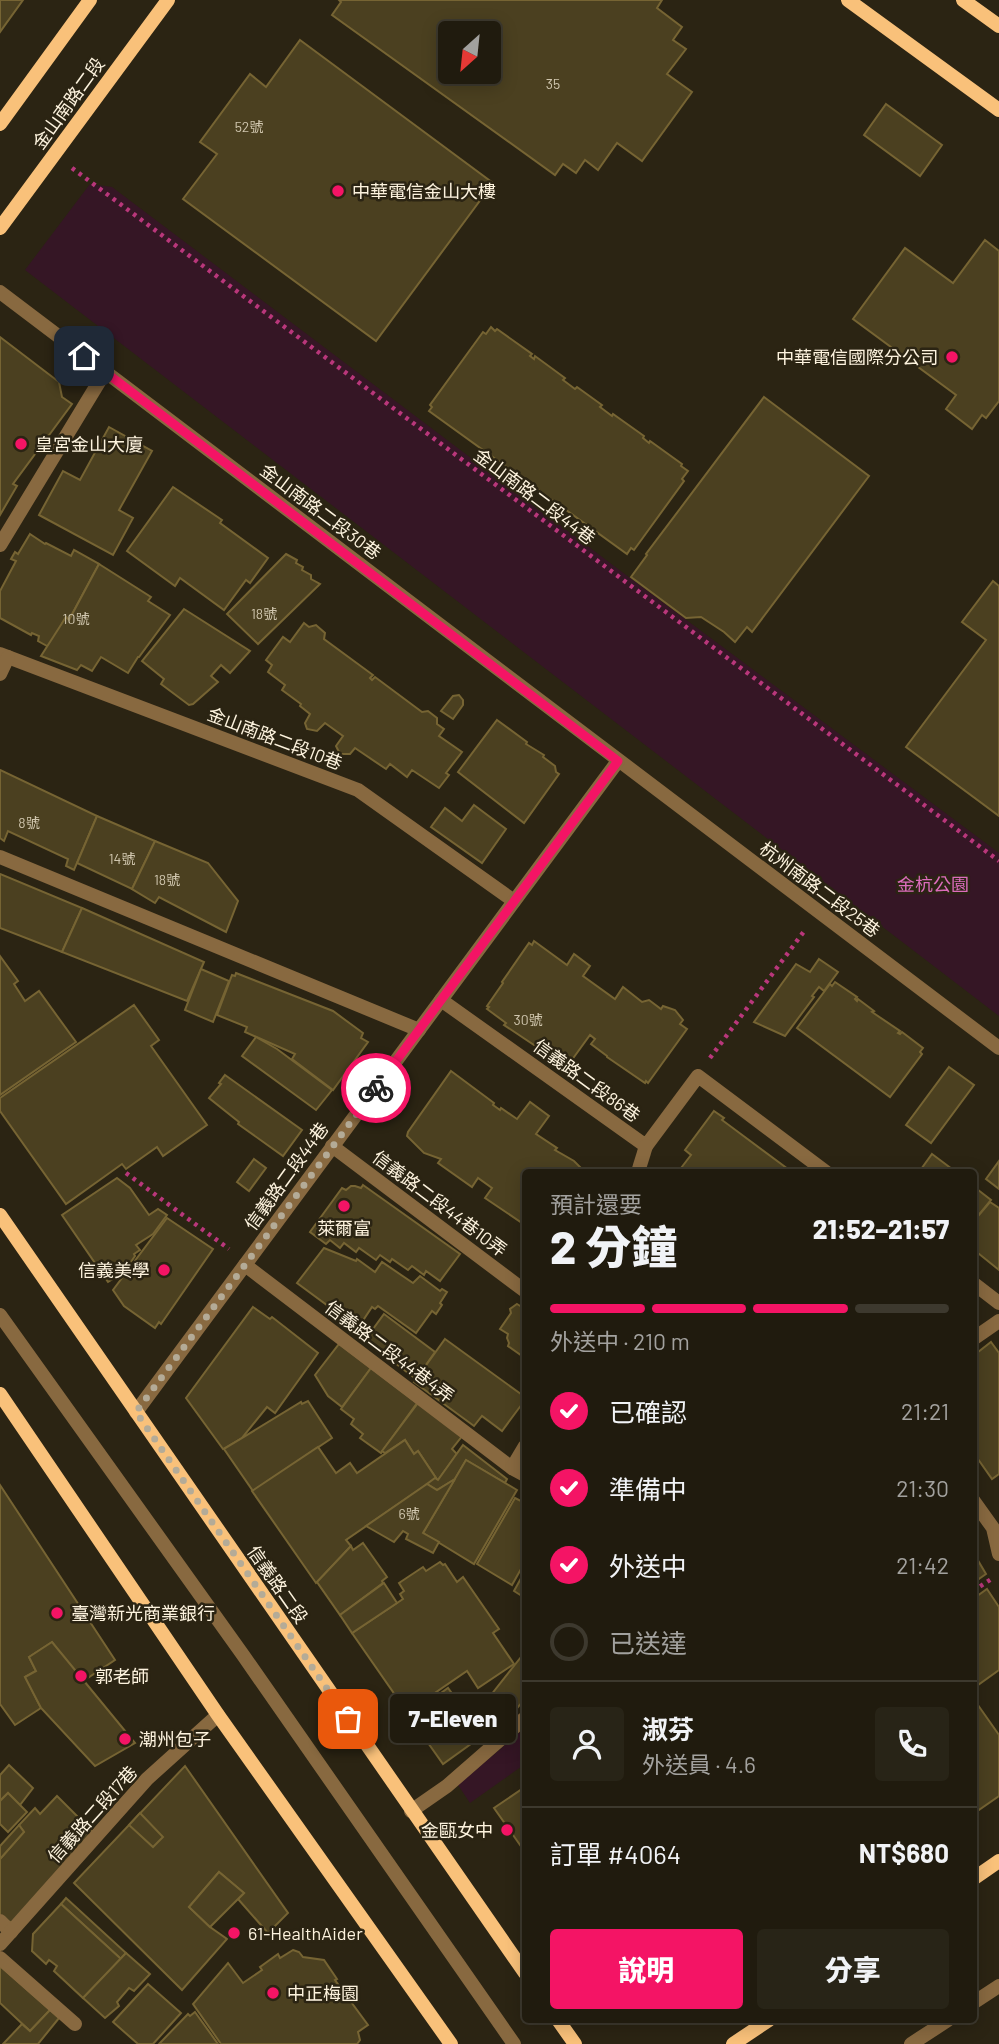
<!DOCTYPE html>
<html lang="zh-TW">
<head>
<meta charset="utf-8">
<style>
  :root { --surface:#201b0e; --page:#282417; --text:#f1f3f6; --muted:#a2a19e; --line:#3d392e; --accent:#f41465 }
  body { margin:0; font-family:Barlow,"Noto Sans TC",sans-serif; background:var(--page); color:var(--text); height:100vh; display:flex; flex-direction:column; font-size:26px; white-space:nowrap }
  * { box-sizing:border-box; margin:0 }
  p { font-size:23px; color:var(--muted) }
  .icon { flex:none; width:38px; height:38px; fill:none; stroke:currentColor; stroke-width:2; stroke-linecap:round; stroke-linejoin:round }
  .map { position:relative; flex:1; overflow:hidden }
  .side { position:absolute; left:522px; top:1169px; width:455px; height:854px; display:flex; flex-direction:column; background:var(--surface); border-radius:7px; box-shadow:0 4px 18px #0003,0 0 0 2px var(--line) }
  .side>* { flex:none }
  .needle { width:46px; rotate:207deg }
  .tools { position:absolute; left:438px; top:21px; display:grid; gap:14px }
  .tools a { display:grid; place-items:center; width:63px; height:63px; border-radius:7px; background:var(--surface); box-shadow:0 4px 18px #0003,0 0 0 2px var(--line); font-size:35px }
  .pin { position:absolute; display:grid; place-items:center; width:60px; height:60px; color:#fff; margin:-30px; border-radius:14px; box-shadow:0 4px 10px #0006 }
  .courier { position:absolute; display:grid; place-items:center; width:70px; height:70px; margin:-35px; border:5px solid #f41465; border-radius:50%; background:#fff; color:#222; box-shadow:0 2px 9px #0007 }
  .bubble { position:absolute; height:49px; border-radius:7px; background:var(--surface); box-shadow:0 4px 18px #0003,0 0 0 2px var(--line); font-size:23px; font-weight:800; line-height:49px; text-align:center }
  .headline em { font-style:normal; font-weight:800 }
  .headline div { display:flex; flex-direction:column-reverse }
  .headline { display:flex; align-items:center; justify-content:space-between; height:119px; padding:0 28px }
  h1 { font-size:46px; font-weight:800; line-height:52px }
  .bar { display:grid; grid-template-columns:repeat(4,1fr); gap:10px 7px; align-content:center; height:84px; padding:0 28px }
  .bar i { height:9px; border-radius:5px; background:var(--line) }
  .bar .current { background:var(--accent) }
  .bar p { grid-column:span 4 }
  .line { display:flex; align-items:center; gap:18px; padding:0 28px; border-top:2px solid var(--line) }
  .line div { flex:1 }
  .round { display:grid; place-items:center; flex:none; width:74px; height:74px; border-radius:7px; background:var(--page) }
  ol { padding:0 28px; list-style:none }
  li { display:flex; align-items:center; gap:21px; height:77px }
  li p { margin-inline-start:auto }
  li .icon { padding:7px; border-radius:50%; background:var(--accent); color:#fff; stroke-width:4 }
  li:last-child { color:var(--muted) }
  li i { width:38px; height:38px; border:4px solid var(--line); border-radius:50% }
  .action { display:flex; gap:14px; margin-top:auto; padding:14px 28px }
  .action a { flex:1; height:80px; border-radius:7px; background:var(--accent); color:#fff; font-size:28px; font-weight:800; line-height:80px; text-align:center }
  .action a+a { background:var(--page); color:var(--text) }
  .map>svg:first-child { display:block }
  .green { fill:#351625 }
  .building { fill:#4b4020; stroke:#766433; stroke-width:2; fill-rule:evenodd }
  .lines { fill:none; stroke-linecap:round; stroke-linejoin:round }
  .path { stroke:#b9377b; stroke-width:4.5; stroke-dasharray:3.5 5; stroke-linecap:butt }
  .lane { stroke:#886940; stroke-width:14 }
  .street { stroke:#886940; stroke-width:14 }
  .secondary { stroke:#f9c17a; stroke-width:14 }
  .done { stroke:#b4ab97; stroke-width:7; stroke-dasharray:0 12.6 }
  .route { stroke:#f41465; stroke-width:9 }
  .poi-dot { fill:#f41465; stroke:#2b2413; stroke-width:2.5 }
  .labels { text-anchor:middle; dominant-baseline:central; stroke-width:5; stroke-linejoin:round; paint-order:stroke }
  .number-label { font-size:14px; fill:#d0c6ae }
  .street-label { font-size:18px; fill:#fdf3de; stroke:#2b2413 }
  .poi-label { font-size:18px; fill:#fdf3de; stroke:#2b2413; text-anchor:start }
  .park-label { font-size:18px; fill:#dc6cbc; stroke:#2b2413 }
</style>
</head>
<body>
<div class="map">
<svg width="999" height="2044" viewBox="0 0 999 2044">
  <rect width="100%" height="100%" fill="#2b2413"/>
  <g class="green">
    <polygon points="90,184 112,187 626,575 999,853 999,1016 25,270"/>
    <polygon points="525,1728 525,1764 470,1803 458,1785"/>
  </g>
  <g class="building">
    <polygon points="0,0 23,0 0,32"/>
    <path d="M339,0H662L657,8L682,27L673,40L686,49L667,74L692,92L642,161L617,143L598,170L585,160L576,173L563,164L555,175L332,15L341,2ZM450,33H488V72H450Z"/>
    <polygon points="300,40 493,183 376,341 183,199 217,154 200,142 250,74 266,87"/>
    <polygon points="886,104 942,145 920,176 864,135"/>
    <polygon points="985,240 999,251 999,401 986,418 982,415 972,429 946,409 956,395 853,319 905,248 953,283"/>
    <polygon points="491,327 495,331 497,329 532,354 530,356 534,359 535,356 565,378 563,380 575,389 577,387 602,405 600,407 612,416 613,414 644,436 643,438 649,443 650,441 682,464 681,466 688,471 682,479 684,481 634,550 631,548 627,554 429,411 432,407 430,405 483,332 486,334"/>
    <polygon points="0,337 59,382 62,397 72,404 13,484 17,486 0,515"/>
    <polygon points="764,397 869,476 752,632 747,627 735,642 724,632 701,617 686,618 631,577 647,555 646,554"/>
    <polygon points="109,427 152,451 119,510 133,518 113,555 39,515 63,471 80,480"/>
    <polygon points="173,487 222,520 220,523 268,558 250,583 246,580 224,610 180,578 175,586 127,551"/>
    <polygon points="30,534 45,544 46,543 71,556 74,550 99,564 69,620 66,617 50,645 47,646 38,641 39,636 32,633 31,635 0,618 0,591 16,561 11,559 15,552 18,554"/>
    <polygon points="286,554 297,560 296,563 303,567 302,570 311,575 311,579 320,584 258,644 227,614"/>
    <polygon points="99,564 151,597 148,601 170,615 139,657 138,657 128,673 101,657 92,671 81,665 77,670 41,656 66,617 69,620"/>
    <polygon points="993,581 999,586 999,816 906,747 986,640 962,622"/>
    <polygon points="184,609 250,651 230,673 221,665 211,676 218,682 193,704 189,705 161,684 164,679 142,661"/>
    <polygon points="304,623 309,627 316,625 325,633 324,639 373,675 370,678 372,680 375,677 422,712 428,711 437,718 437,724 444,729 439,736 462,752 446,773 449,775 439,788 412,770 407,777 390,764 386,769 355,748 350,754 340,754 336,746 343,736 325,723 317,731 307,729 305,723 310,714 300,706 301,704 282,690 285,685 268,672 272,665 266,660 283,637 290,642"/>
    <polygon points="459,695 463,700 463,705 453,719 441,711 453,696"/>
    <polygon points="497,720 527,742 526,744 544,755 543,757 555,766 556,772 559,774 524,823 458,772"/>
    <polygon points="0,770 97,816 74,870 66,866 68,859 8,831 4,841 0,838"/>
    <polygon points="474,805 506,829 482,863 431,827 445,808 462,821"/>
    <polygon points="97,816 155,841 132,889 77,863"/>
    <polygon points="155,841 208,863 238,901 226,932 159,897 155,903 132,889"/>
    <polygon points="0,874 82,908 62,952 0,928"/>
    <polygon points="82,908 204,962 187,1001 62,952"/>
    <polygon points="534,941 567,965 574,954 590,966 583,976 615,999 623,987 642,1002 649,1000 661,1009 663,1006 675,1010 683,1020 680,1024 687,1029 648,1083 646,1081 645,1083 607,1057 607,1056 591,1044 595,1039 590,1035 569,1064 566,1062 564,1065 504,1025 506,1023 487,1009 489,1007 487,1006 503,983 502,982 529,943 532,945"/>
    <polygon points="0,956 18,981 14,984 25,1001 39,991 76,1042 0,1095"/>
    <polygon points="819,959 838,972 824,991 819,987 812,996 814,997 785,1036 754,1022 796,964 810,972"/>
    <polygon points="201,969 229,981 213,1022 185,1010"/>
    <polygon points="236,973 333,1011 363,1033 361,1038 368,1042 333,1090 292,1059 295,1054 245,1032 247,1027 217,1015 232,975 235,976"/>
    <polygon points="835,982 857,997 855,999 857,1001 858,999 874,1011 872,1012 900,1031 898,1033 900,1034 902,1032 923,1048 920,1052 922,1054 890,1097 797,1028 830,984 832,986"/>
    <polygon points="134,1005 159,1040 151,1046 207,1125 163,1156 157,1147 126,1169 122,1164 66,1204 0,1111 0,1098"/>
    <polygon points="256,1037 277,1049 332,1090 316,1110 242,1056"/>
    <polygon points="949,1067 974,1085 931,1143 906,1125"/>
    <polygon points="451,1071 494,1103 493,1105 500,1110 501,1108 517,1119 530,1102 549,1116 536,1134 557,1148 555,1150 574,1161 584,1171 525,1172 525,1225 485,1198 492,1188 478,1178 472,1187 438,1163 441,1159 424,1153 407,1136 408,1132"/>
    <polygon points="225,1075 302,1130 283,1156 238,1124 239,1122 209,1098 221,1084 219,1083"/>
    <polygon points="714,1111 724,1118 722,1120 792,1172 678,1172 691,1155 685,1150"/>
    <polygon points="932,1154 956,1172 919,1172"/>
    <polygon points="254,1159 266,1168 249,1191 237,1182"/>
    <polygon points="999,1161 999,1189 986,1179"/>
    <polygon points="117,1178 130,1188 149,1215 158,1209 167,1215 153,1234 136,1245 140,1250 134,1254 135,1256 124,1272 108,1282 62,1215"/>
    <polygon points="363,1185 460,1254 440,1281 426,1271 424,1275 412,1266 408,1270 392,1259 390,1262 380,1255 376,1260 359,1248 356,1252 344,1243 340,1248 330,1240 326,1244 310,1232 342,1188 346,1190 351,1186 355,1186 361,1188"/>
    <polygon points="973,1186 991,1200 973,1222"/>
    <polygon points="990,1202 999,1208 999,1270 973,1249 973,1222"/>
    <polygon points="167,1218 213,1249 161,1324 159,1322 155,1328 124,1306 113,1290"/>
    <polygon points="324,1248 356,1261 357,1259 375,1272 382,1262 413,1283 420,1276 440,1291 442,1289 447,1292 440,1303 442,1305 436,1314 432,1311 416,1333 378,1306 375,1309 372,1307 358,1328 297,1283"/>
    <polygon points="517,1304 525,1309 525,1358 508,1346 509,1343 507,1338 508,1334 500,1329 511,1313 510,1309"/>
    <polygon points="253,1307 270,1319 272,1317 318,1353 275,1413 267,1407 242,1438 223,1449 186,1398"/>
    <polygon points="384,1314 435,1352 416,1379 365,1340"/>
    <polygon points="445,1339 525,1397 525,1400 502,1431 482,1416 474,1426 414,1382"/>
    <polygon points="991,1342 999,1353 999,1474 992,1479 973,1452 973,1356"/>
    <polygon points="339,1344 371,1368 342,1407 328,1396 315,1375"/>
    <polygon points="371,1368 417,1403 381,1453 360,1438 363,1434 351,1424 354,1419 341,1409"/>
    <polygon points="308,1401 332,1438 253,1491 224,1449 301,1402 302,1404"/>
    <polygon points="418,1403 463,1435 452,1449 457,1454 438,1480 435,1478 436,1478 418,1451 414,1454 405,1440 385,1453 382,1451"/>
    <polygon points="405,1440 414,1454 418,1451 436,1478 346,1540 351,1546 316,1583 252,1491 318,1447 336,1473 350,1463 357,1473"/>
    <polygon points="463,1445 507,1479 505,1483 466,1460 455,1479 437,1490 427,1484 435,1478 438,1480"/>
    <polygon points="466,1460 517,1490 474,1564 423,1533"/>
    <polygon points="455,1479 423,1533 439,1542 433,1553 406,1539 408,1534 403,1531 394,1542 366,1526 427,1484 437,1490"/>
    <polygon points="0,1485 115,1660 80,1683 52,1642 29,1657 36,1671 25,1677 41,1708 15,1725 0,1704"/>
    <polygon points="515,1498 525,1503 525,1568 524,1570 521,1569 512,1585 477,1564"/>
    <polygon points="363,1543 387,1577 382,1581 383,1583 340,1615 317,1582 351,1546 353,1550"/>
    <polygon points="973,1552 986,1574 973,1583"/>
    <polygon points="440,1562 443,1565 445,1564 457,1582 463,1577 499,1629 493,1633 514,1664 478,1688 467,1671 407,1712 352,1633 403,1599 400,1594 404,1591 399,1583 423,1567 426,1571"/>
    <polygon points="525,1571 525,1598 514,1591"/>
    <polygon points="384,1583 397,1603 352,1633 340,1615"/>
    <polygon points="987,1589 999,1607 999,1670 978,1685 973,1677 973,1599"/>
    <polygon points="52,1642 135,1743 95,1766 41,1708 25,1677 36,1671 29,1657"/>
    <polygon points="525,1652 525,1699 512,1714 509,1712 500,1723 443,1764 409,1716 448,1688 467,1714 482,1703 483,1705"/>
    <polygon points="973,1698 999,1735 999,1796 973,1814"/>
    <polygon points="9,1765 33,1788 20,1805 8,1793 0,1801 0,1775"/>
    <polygon points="185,1766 288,1913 268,1933 238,1899 244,1893 219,1872 189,1907 210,1927 227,1939 182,1990 74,1883"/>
    <polygon points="525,1787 525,1852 494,1808"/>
    <polygon points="8,1793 27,1812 8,1832 0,1824 0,1801"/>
    <polygon points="57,1796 94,1833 16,1923 5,1921 0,1916 0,1859 24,1832 19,1825 35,1808 40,1814"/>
    <polygon points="140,1813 163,1837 153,1847 129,1825"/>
    <polygon points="19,1825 24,1832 0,1859 0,1846"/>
    <polygon points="219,1872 244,1893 210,1927 189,1907"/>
    <polygon points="66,1898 126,1953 121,1959 61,1904"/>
    <polygon points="61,1904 121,1959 83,1998 54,1971 57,1966 49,1960 46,1964 32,1951 33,1934"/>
    <polygon points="293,1950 299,1952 303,1957 324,1960 337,1979 335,1980 368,2025 358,2032 360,2040 357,2044 221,2044 193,2004 228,1963 243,1983 262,1970 260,1967 278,1954 280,1958"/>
    <polygon points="126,1953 150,1974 134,1991 129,1988 117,2002 119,2006 105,2018 83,1998"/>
    <polygon points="0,1966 50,2010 30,2031 0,2003"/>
    <polygon points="148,1984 181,2013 153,2044 138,2044 113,2022"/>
    <polygon points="50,2010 59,2018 38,2044 3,2044 22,2024 30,2031"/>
    <polygon points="195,2012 218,2044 159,2044 188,2014 190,2016"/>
  </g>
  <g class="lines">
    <g class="path">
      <polyline points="72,168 999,861"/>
      <polyline points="710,1058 805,930"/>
      <polyline points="126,1173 229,1249"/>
      <polyline points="973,1591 993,1578"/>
    </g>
    <g class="lane">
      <polyline points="0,545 105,372"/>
      <polyline points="441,1000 646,1146 698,1076 826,1172"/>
      <polyline points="332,1146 525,1291"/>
      <polyline points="638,1172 646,1146"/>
      <polyline points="245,1265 512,1468"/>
      <polyline points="973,1283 999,1303"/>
      <polyline points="0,1315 243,1655 514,2044"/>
      <polyline points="973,1339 999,1321"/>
      <polyline points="525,1446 512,1468 525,1475"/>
      <polyline points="973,1500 993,1528 999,1554"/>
      <polyline points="411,1811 447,1786 525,1718"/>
      <polyline points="973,2003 999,1986"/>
      <polyline points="911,2044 948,2020"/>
    </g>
    <g class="street">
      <polyline points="0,292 999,1048"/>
      <polyline points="0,654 358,790 514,901"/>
      <polyline points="0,674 8,657"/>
      <polyline points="0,857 419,1030"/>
      <polyline points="136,1412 618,761"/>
      <polyline points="0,1921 11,1932"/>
      <polyline points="0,1944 147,1779 218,1715"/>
      <polyline points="0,1958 75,2024"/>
    </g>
    <g class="secondary">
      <polyline points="848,0 999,110"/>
      <polyline points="963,0 999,26"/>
      <polyline points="0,124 90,0"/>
      <polyline points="0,228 168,0"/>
      <polyline points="0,1215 525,1973"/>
      <polyline points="0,1394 218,1715 451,2044"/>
      <polyline points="973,1879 999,1861"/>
      <polyline points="558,2020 575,2044"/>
      <polyline points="733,2044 769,2020"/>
    </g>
  </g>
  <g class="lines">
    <polyline class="done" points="348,1719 136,1412 376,1088"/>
    <polyline class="route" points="84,356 618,761 376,1088"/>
  </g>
  <g class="poi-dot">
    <circle cx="338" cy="191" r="7"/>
    <circle cx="952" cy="357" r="7"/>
    <circle cx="21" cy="444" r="7"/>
    <circle cx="344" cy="1206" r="7"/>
    <circle cx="164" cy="1270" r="7"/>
    <circle cx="57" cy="1613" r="7"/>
    <circle cx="81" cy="1676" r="7"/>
    <circle cx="125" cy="1739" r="7"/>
    <circle cx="507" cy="1830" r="7"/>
    <circle cx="234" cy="1933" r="7"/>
    <circle cx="273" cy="1993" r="7"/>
  </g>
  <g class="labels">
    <g class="number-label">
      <text x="553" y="83">35</text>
      <text x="249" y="126">52號</text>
      <text x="264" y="613">18號</text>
      <text x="76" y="618">10號</text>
      <text x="29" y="822">8號</text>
      <text x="122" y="858">14號</text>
      <text x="167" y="879">18號</text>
      <text x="528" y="1019">30號</text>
      <text x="409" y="1513">6號</text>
    </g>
    <g class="street-label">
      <text transform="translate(68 103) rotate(-54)">金山南路二段</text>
      <text transform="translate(535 496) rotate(37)">金山南路二段44巷</text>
      <text transform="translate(321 511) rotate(37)">金山南路二段30巷</text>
      <text transform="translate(275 738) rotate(21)">金山南路二段10巷</text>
      <text transform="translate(820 889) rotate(37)">杭州南路二段25巷</text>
      <text transform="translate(587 1080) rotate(36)">信義路二段86巷</text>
      <text transform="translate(286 1176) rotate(-54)">信義路二段44巷</text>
      <text transform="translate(440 1203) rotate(37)">信義路二段44巷10弄</text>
      <text transform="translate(390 1351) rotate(37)">信義路二段44巷4弄</text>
      <text transform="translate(278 1584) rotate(55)">信義路二段</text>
      <text transform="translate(92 1814) rotate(-48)">信義路二段17巷</text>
    </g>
    <g class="poi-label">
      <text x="352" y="191">中華電信金山大樓</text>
      <text x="938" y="357" text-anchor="end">中華電信國際分公司</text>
      <text x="35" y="444">皇宮金山大廈</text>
      <text x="344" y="1228" text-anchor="middle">萊爾富</text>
      <text x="150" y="1270" text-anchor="end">信義美學</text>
      <text x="71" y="1613">臺灣新光商業銀行</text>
      <text x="95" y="1676">郭老師</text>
      <text x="139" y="1739">潮州包子</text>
      <text x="493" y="1830" text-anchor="end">金甌女中</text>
      <text x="248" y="1933">61-HealthAider</text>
      <text x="287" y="1993">中正梅園</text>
    </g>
    <g class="park-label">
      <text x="933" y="884">金杭公園</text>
    </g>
  </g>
</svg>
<div class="tools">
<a><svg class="needle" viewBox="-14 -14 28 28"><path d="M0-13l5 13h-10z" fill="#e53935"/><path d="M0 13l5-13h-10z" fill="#a2a19e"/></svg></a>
</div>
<div class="pin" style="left:348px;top:1719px;background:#ea580c"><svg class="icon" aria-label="bag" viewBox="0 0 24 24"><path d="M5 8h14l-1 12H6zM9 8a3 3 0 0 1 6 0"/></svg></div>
<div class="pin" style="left:84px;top:356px;background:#1f2937"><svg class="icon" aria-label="home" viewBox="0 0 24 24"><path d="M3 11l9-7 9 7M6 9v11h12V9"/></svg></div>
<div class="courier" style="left:376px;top:1088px"><svg class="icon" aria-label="bike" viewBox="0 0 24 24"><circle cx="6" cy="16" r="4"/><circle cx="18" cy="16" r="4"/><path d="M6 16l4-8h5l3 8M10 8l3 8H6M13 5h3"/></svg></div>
<div class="bubble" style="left:390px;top:1694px;width:126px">7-Eleven</div>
<section class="side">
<div class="headline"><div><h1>2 分鐘</h1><p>預計還要</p></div><em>21:52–21:57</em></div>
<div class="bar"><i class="current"></i><i class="current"></i><i class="current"></i><i></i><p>外送中 · 210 m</p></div>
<ol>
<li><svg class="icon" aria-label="check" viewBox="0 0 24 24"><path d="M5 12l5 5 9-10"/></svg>已確認<p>21:21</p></li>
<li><svg class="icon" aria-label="check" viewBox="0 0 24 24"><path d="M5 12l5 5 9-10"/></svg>準備中<p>21:30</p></li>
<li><svg class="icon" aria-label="check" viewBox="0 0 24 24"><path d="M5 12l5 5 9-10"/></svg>外送中<p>21:42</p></li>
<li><i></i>已送達</li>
</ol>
<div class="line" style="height:126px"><a class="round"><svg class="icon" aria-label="person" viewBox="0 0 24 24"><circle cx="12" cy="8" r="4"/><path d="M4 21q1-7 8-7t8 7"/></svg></a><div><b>淑芬</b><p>外送員 · 4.6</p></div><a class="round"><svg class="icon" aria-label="phone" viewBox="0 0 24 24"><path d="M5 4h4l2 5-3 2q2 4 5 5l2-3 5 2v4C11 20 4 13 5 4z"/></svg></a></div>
<div class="line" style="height:91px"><div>訂單 #4064</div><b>NT$680</b></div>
<div class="action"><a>說明</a><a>分享</a></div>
</section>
</div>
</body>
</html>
